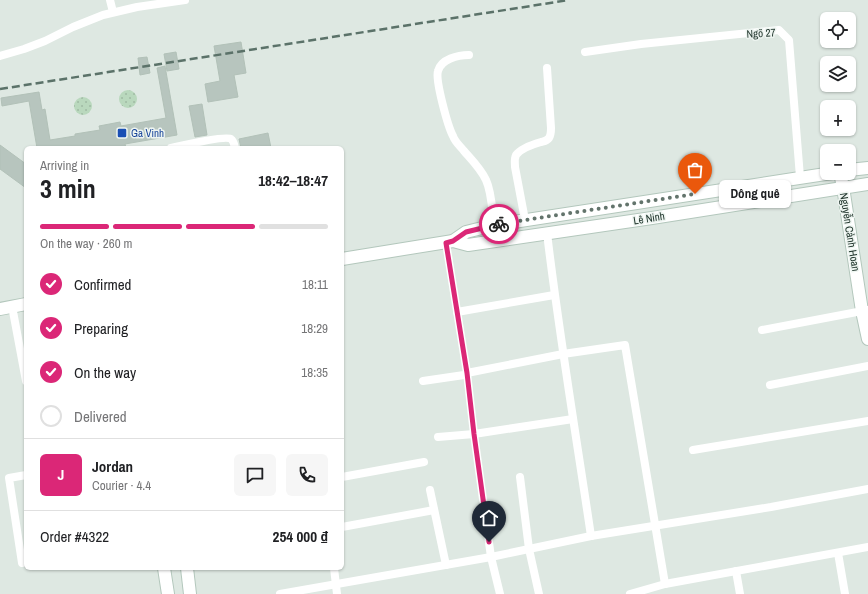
<!DOCTYPE html>
<html lang="en">
<head>
<meta charset="utf-8">
<style>
  :root { --surface:#fff; --page:#f6f6f6; --text:#202124; --muted:#757577; --line:#e0e0e0; --accent:#db2777 }
  body { margin:0; font-family:"Archivo Narrow",sans-serif; background:var(--page); color:var(--text); height:100vh; display:flex; flex-direction:column; font-size:15px; white-space:nowrap }
  * { box-sizing:border-box; margin:0 }
  p { font-size:13px; color:var(--muted) }
  .icon { flex:none; width:22px; height:22px; fill:none; stroke:currentColor; stroke-width:2; stroke-linecap:round; stroke-linejoin:round }
  .map { position:relative; flex:1; overflow:hidden }
  .side { position:absolute; left:24px; top:146px; width:320px; height:424px; display:flex; flex-direction:column; background:var(--surface); border-radius:6px; box-shadow:0 1px 3px #0004 }
  .side>* { flex:none }
  .controls { position:absolute; left:820px; top:12px; display:grid; gap:8px }
  .controls a { display:grid; place-items:center; width:36px; height:36px; border-radius:6px; background:var(--surface); box-shadow:0 1px 3px #0004; font-size:20px }
  .pin { position:absolute; display:grid; place-items:center; width:34px; height:34px; color:#fff; margin:-41px -17px; border-radius:50% 50% 50% 0; rotate:-45deg; box-shadow:0 0 4px #0007 }
  .pin .icon { rotate:45deg }
  .courier { position:absolute; display:grid; place-items:center; width:40px; height:40px; margin:-20px; border:3px solid #db2777; border-radius:50%; background:#fff; color:#222; box-shadow:0 1px 5px #0007 }
  .bubble { position:absolute; height:28px; border-radius:6px; background:var(--surface); box-shadow:0 1px 3px #0004; font-size:13px; font-weight:700; line-height:28px; text-align:center }
  .headline em { font-style:normal; font-weight:700 }
  .headline div { display:flex; flex-direction:column-reverse }
  .headline { display:flex; align-items:center; justify-content:space-between; height:68px; padding:0 16px }
  h1 { font-size:26px; font-weight:700; line-height:30px }
  .bar { display:grid; grid-template-columns:repeat(4,1fr); gap:6px 4px; align-content:center; height:48px; padding:0 16px }
  .bar i { height:5px; border-radius:3px; background:var(--line) }
  .bar .on { background:var(--accent) }
  .bar p { grid-column:span 4 }
  .line { display:flex; align-items:center; gap:10px; padding:0 16px; border-top:1px solid var(--line) }
  .line div { flex:1 }
  .round { display:grid; place-items:center; flex:none; width:42px; height:42px; border-radius:6px; background:var(--page) }
  ol { padding:0 16px; list-style:none }
  li { display:flex; align-items:center; gap:12px; height:44px }
  li p { margin-inline-start:auto }
  li .icon { padding:4px; border-radius:50%; background:var(--accent); color:#fff; stroke-width:4 }
  li:last-child { color:var(--muted) }
  li i { width:22px; height:22px; border:2px solid var(--line); border-radius:50% }
  .map>svg:first-child { display:block }
  .grass { fill:url(#grass-dots) }
  .building { fill:#b7c5be; stroke:#b2c1b8 }
  .lines { fill:none; stroke-linecap:round; stroke-linejoin:round }
  .secondary-casing { stroke:#b3c7bc; stroke-width:14 }
  .street { stroke:#fff; stroke-width:8 }
  .secondary { stroke:#fff; stroke-width:12 }
  .rail { stroke:#5b7269; stroke-width:2.5; stroke-dasharray:8 4; stroke-linecap:butt }
  .done { stroke:#63746c; stroke-width:4; stroke-dasharray:0 7.2 }
  .route { stroke:#db2777; stroke-width:5 }
  .transit-dot { fill:#1a4fb4; stroke:#eef5f1; stroke-width:1.5 }
  .labels { text-anchor:middle; dominant-baseline:central; stroke-width:3; stroke-linejoin:round; paint-order:stroke }
  .street-label { font-size:11px; fill:#21362d; stroke:#eef5f1 }
  .transit-label { font-size:11px; fill:#164399; stroke:#eef5f1; text-anchor:start }
</style>
</head>
<body>
<div class="map">
<svg width="868" height="594" viewBox="0 0 868 594">
  <defs>
    <pattern id="grass-dots" width="8" height="8" patternUnits="userSpaceOnUse"><rect width="8" height="8" fill="#b9d8bd"/><path d="M2 2h.1M6 6h.1" fill="none" stroke="#9fbaa3" stroke-width="1.8" stroke-linecap="round"/></pattern>
  </defs>
  <rect width="100%" height="100%" fill="#dee8e2"/>
  <g class="grass">
    <circle cx="128" cy="99" r="9"/>
    <circle cx="83" cy="106" r="9"/>
  </g>
  <g class="building">
    <polygon points="241,42 246,73 234,75 238,97 208,102 205,84 220,81 214,46"/>
    <polygon points="176,52 179,69 167,71 164,54"/>
    <polygon points="147,57 150,73 140,75 138,58"/>
    <polygon points="165,66 177,135 125,144 126,148 37,148 29,101 2,106 1,98 39,92 42,110 45,109 50,140 75,136 75,134 100,130 99,126 120,122 121,126 166,118 157,68"/>
    <polygon points="202,104 207,135 195,137 189,106"/>
    <polygon points="268,133 271,148 241,148 239,139"/>
    <polygon points="0,145 26,164 26,188 0,169"/>
  </g>
  <g class="lines">
    <g class="secondary-casing">
      <g id="secondary">
        <polyline points="849,170 868,168"/>
        <polyline points="840,173 843,187 862,311 868,339"/>
        <polyline points="453,241 466,232 494,225 832,173"/>
        <polyline points="342,259 453,241 468,245 652,218 868,184"/>
        <polyline points="0,309 26,304"/>
        <polyline points="164,568 168,594"/>
        <polyline points="187,568 190,594"/>
      </g>
    </g>
    <g class="street">
      <polyline points="110,0 113,12"/>
      <polyline points="585,52 641,44 779,30 789,40 800,177"/>
      <path d="M469,55C458,55 441,59 438,71C435,80 448,127 453,136C455,142 460,146 464,151C472,160 481,169 486,180C492,193 492,210 494,225"/>
      <polyline points="0,56 24,49 45,41 73,27 103,15 137,7 185,0"/>
      <path d="M171,148C180,146 226,135 231,139C234,141 234,145 235,148"/>
      <path d="M525,220L515,167C515,163 514,159 516,155C521,148 534,144 541,142C545,141 547,141 549,138C551,135 551,131 551,128L547,68"/>
      <path d="M547,233C559,334 576,435 591,536"/>
      <polyline points="446,243 467,373 474,434 491,557 500,594"/>
      <polyline points="12,306 26,381"/>
      <polyline points="457,312 554,295"/>
      <polyline points="762,330 868,310"/>
      <polyline points="423,381 464,375 467,373 563,354 625,345 665,584"/>
      <polyline points="770,385 868,366"/>
      <polyline points="438,437 474,434 573,419"/>
      <polyline points="693,450 868,421"/>
      <polyline points="342,477 424,462"/>
      <polyline points="520,477 529,549 539,594"/>
      <polyline points="430,490 446,565"/>
      <polyline points="342,527 434,510"/>
      <polyline points="838,553 845,594"/>
      <polyline points="22,563 9,478 26,475"/>
      <polyline points="334,568 337,594"/>
      <polyline points="736,571 740,594"/>
      <polyline points="280,594 491,557 591,536 771,507 868,489"/>
      <polyline points="630,594 665,584 868,547"/>
    </g>
    <use href="#secondary" class="secondary"/>
    <polyline class="rail" points="0,89 569,0"/>
  </g>
  <g class="lines">
    <polyline class="done" points="499,224 695,194"/>
    <polyline class="route" points="489,542 474,434 467,373 446,243 453,241 466,232 499,224"/>
  </g>
  <rect class="transit-dot" x="117" y="128" width="10" height="10" rx="2"/>
  <g class="labels">
    <g class="street-label">
      <text transform="translate(761 33) rotate(-3)">Ngõ 27</text>
      <text transform="translate(649 218) rotate(-9)">Lê Ninh</text>
      <text transform="translate(850 232) rotate(81)">Nguyễn Cảnh Hoan</text>
    </g>
    <g class="transit-label">
      <text x="131" y="133">Ga Vinh</text>
    </g>
  </g>
</svg>
<div class="controls">
<a><svg class="icon" aria-label="locate" viewBox="0 0 24 24"><circle cx="12" cy="12" r="6"/><path d="M12 2v4M12 18v4M2 12h4M18 12h4"/></svg></a>
<a><svg class="icon" aria-label="layers" viewBox="0 0 24 24"><path d="M12 4l9 5-9 5-9-5zM3 14l9 5 9-5"/></svg></a>
<a>+</a>
<a>−</a>
</div>
<div class="pin" style="left:695px;top:194px;background:#ea580c"><svg class="icon" aria-label="bag" viewBox="0 0 24 24"><path d="M5 8h14l-1 12H6zM9 8a3 3 0 0 1 6 0"/></svg></div>
<div class="pin" style="left:489px;top:542px;background:#1f2937"><svg class="icon" aria-label="home" viewBox="0 0 24 24"><path d="M3 11l9-7 9 7M6 9v11h12V9"/></svg></div>
<div class="courier" style="left:499px;top:224px"><svg class="icon" aria-label="bike" viewBox="0 0 24 24"><circle cx="6" cy="16" r="4"/><circle cx="18" cy="16" r="4"/><path d="M6 16l4-8h5l3 8M10 8l3 8H6M13 5h3"/></svg></div>
<div class="bubble" style="left:719px;top:180px;width:72px">Dông quê</div>
<section class="side">
<div class="headline"><div><h1>3 min</h1><p>Arriving in</p></div><em>18:42–18:47</em></div>
<div class="bar"><i class="on"></i><i class="on"></i><i class="on"></i><i></i><p>On the way · 260 m</p></div>
<ol>
<li><svg class="icon" aria-label="check" viewBox="0 0 24 24"><path d="M5 12l5 5 9-10"/></svg>Confirmed<p>18:11</p></li>
<li><svg class="icon" aria-label="check" viewBox="0 0 24 24"><path d="M5 12l5 5 9-10"/></svg>Preparing<p>18:29</p></li>
<li><svg class="icon" aria-label="check" viewBox="0 0 24 24"><path d="M5 12l5 5 9-10"/></svg>On the way<p>18:35</p></li>
<li><i></i>Delivered</li>
</ol>
<div class="line" style="height:72px"><b class="round" style="background:var(--accent);color:#fff">J</b><div><b>Jordan</b><p>Courier · 4.4</p></div><a class="round"><svg class="icon" aria-label="chat" viewBox="0 0 24 24"><path d="M4 5h16v11H9l-5 4z"/></svg></a><a class="round"><svg class="icon" aria-label="phone" viewBox="0 0 24 24"><path d="M5 4h4l2 5-3 2q2 4 5 5l2-3 5 2v4C11 20 4 13 5 4z"/></svg></a></div>
<div class="line" style="height:52px"><div>Order #4322</div><b>254 000 ₫</b></div>
</section>
</div>
</body>
</html>
